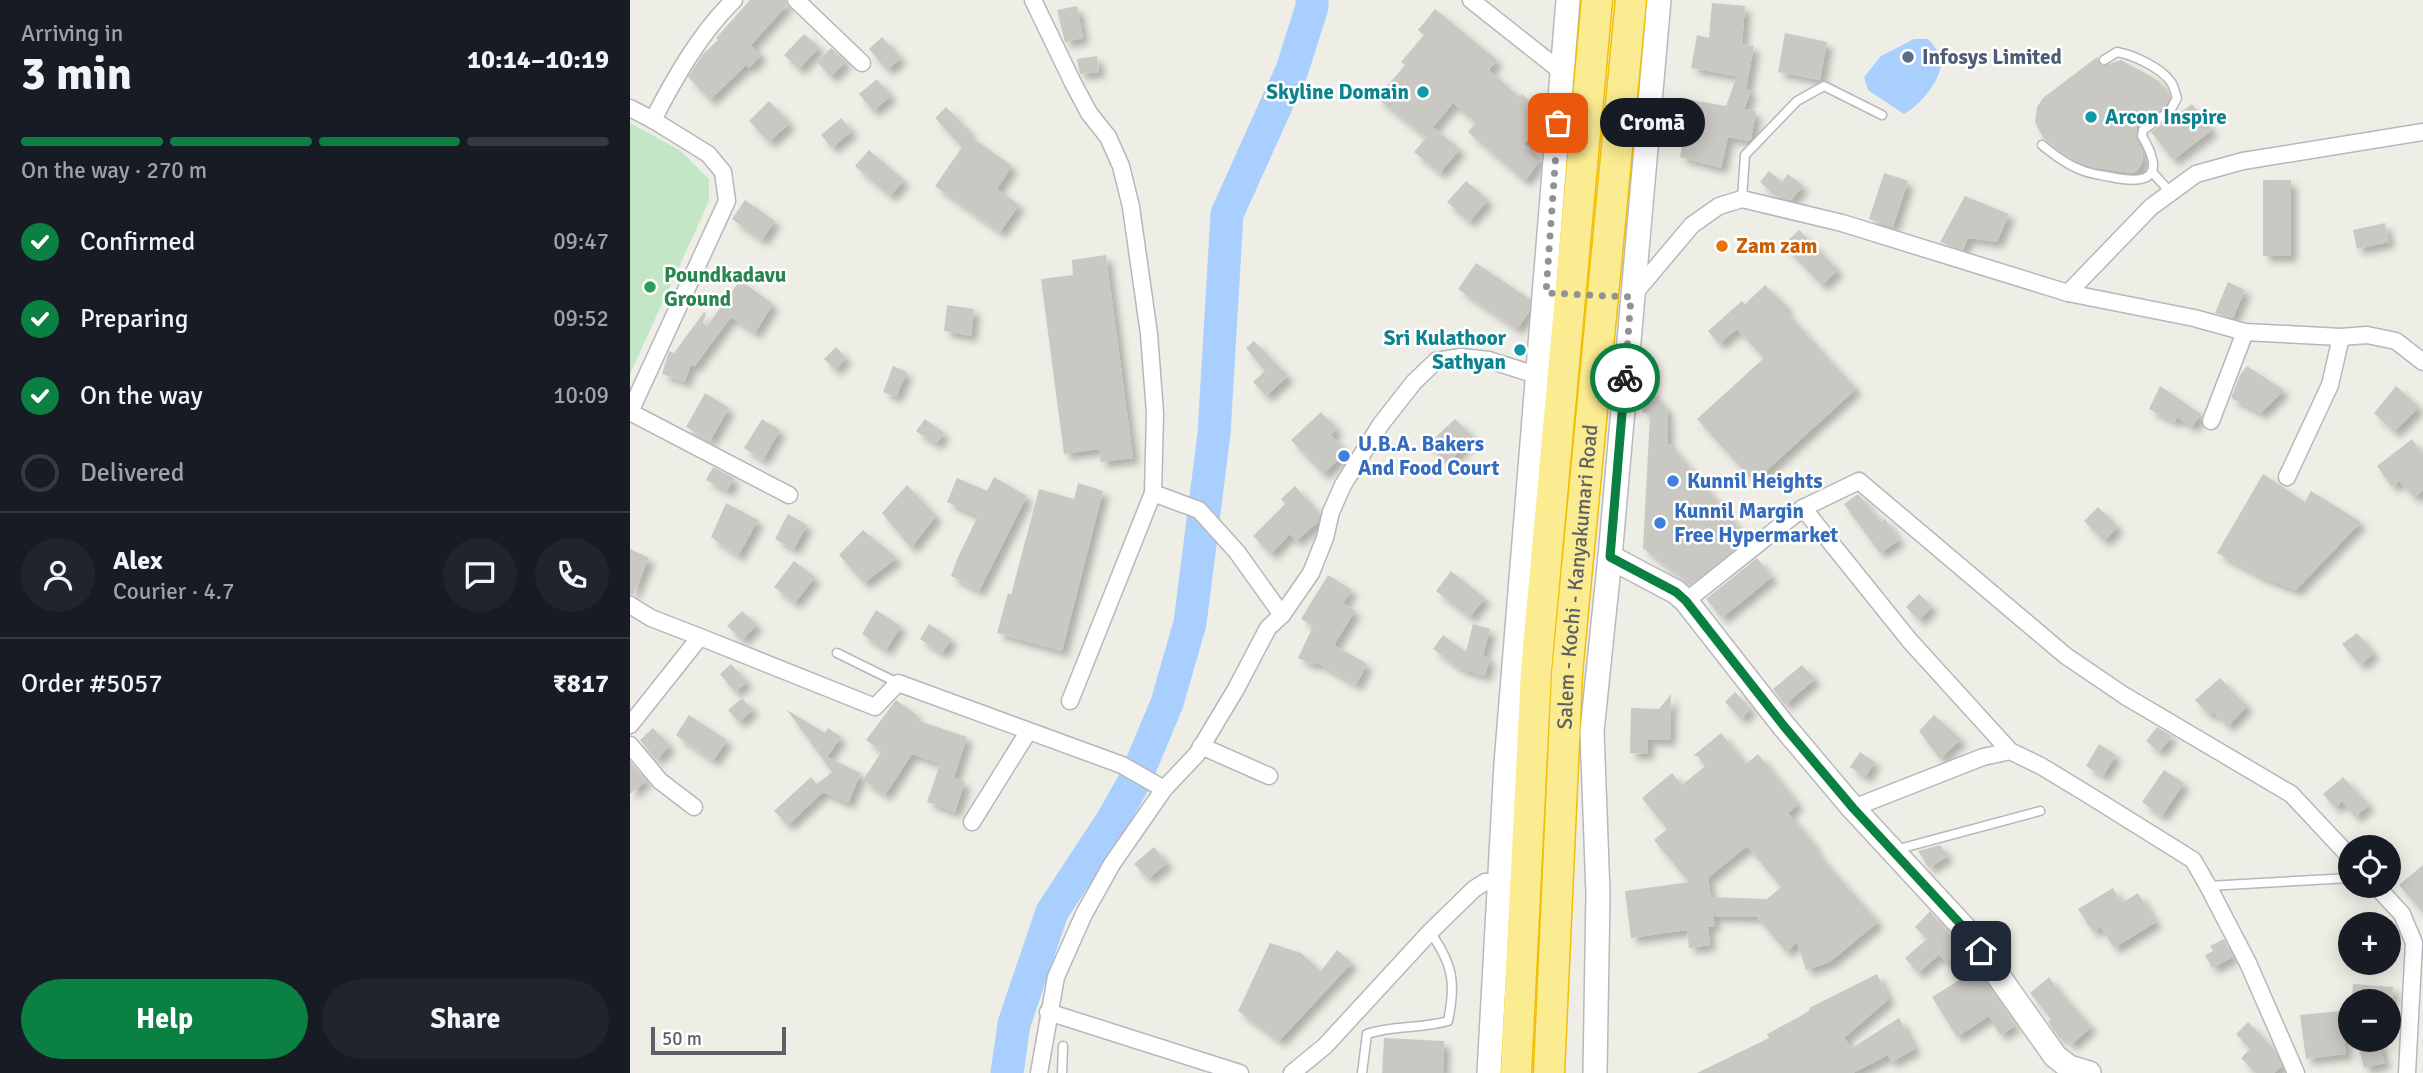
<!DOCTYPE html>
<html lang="en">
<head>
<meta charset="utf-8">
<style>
  :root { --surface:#171b24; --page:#20242c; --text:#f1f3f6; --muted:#9ea1a6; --line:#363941; --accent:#0b8043 }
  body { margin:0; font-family:Signika,sans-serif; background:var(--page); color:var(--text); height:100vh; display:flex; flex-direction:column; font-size:26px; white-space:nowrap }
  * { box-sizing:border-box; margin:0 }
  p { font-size:23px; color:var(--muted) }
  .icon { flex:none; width:38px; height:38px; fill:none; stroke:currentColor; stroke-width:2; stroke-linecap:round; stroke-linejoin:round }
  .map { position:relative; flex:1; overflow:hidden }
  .drawer { display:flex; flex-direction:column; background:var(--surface); width:630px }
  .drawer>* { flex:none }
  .tools { position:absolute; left:1708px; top:835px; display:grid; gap:14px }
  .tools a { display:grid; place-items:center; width:63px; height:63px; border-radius:50%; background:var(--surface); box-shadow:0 4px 18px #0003; font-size:35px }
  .scale { position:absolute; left:21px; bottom:18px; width:135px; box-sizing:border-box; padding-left:7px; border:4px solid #5d6066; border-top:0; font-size:19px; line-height:24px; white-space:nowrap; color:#5d6066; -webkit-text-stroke:5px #fff; paint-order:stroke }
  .pin { position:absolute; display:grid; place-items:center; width:60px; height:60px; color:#fff; margin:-30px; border-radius:14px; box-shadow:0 4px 10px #0006 }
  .courier { position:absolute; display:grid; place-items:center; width:70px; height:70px; margin:-35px; border:5px solid #0b8043; border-radius:50%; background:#fff; color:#222; box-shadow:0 2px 9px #0007 }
  .bubble { position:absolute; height:49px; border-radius:24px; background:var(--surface); box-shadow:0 4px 18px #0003; font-size:23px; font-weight:700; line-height:49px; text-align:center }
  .overview em { font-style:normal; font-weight:700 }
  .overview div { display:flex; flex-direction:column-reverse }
  .overview { display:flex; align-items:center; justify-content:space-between; height:119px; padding:0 21px }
  h1 { font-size:46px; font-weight:700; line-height:52px }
  .bar { display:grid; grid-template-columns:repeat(4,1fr); gap:10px 7px; align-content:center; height:84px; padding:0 21px }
  .bar i { height:9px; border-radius:5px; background:var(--line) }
  .bar .selected { background:var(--accent) }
  .bar p { grid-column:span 4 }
  .line { display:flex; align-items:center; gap:18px; padding:0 21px; border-top:2px solid var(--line) }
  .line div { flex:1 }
  .round { display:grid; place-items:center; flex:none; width:74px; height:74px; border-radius:37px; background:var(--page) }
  ol { padding:0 21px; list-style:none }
  li { display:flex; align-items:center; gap:21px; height:77px }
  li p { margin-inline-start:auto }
  li .icon { padding:7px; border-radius:50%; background:var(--accent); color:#fff; stroke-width:4 }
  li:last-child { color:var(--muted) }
  li i { width:38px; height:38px; border:4px solid var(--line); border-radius:50% }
  .button { display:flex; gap:14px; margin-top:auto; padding:14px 21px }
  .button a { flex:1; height:80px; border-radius:42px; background:var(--accent); color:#fff; font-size:28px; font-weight:700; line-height:80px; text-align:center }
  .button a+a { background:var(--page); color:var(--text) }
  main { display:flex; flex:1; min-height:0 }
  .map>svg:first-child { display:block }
  .green { fill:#c3e6c7 }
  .water { fill:#a8cffe }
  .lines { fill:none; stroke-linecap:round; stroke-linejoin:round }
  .river { stroke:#a8cffe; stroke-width:33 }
  .building { fill:#cac8c3; fill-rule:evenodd; filter:url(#shadow) }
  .lane-casing { stroke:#b6b7bc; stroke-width:11 }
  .street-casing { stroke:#b6b7bc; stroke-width:19 }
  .secondary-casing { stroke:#b7b9bf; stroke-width:26 }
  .highway-casing { stroke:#f1bf04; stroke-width:33 }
  .lane { stroke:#fff; stroke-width:8 }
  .street { stroke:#fff; stroke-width:16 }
  .secondary { stroke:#fff; stroke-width:23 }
  .highway { stroke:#fbeb91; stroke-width:30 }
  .done { stroke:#909293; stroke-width:7; stroke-dasharray:0 12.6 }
  .route { stroke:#0b8043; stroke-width:9 }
  .service-dot { fill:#5c6f8a; stroke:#fff; stroke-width:2.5 }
  .culture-dot { fill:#0f9aa8; stroke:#fff; stroke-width:2.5 }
  .food-dot { fill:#e8710a; stroke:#fff; stroke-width:2.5 }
  .leisure-dot { fill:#2e9e5b; stroke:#fff; stroke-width:2.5 }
  .shop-dot { fill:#3f7fe0; stroke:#fff; stroke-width:2.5 }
  .labels { text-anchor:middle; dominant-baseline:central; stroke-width:5; stroke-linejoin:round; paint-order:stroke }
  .service-label { font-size:21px; font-weight:bold; fill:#4e5e75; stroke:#fff; text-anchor:start }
  .culture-label { font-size:21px; font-weight:bold; fill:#0d838f; stroke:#fff; text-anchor:end }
  .food-label { font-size:21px; font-weight:bold; fill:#c56008; stroke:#fff; text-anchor:start }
  .leisure-label { font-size:21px; font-weight:bold; fill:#27864d; stroke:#fff; text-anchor:start }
  .shop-label { font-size:21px; font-weight:bold; fill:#366cbe; stroke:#fff; text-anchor:start }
  .street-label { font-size:21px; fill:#5d6066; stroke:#fff }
</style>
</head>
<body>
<main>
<section class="drawer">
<div class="overview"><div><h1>3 min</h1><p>Arriving in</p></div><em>10:14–10:19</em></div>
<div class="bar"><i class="selected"></i><i class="selected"></i><i class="selected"></i><i></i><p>On the way · 270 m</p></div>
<ol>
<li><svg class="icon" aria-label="check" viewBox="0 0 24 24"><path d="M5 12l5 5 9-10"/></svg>Confirmed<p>09:47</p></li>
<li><svg class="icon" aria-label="check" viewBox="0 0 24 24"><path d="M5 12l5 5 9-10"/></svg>Preparing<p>09:52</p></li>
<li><svg class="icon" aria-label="check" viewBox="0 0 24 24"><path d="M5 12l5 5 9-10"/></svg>On the way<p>10:09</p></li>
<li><i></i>Delivered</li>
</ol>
<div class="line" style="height:126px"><a class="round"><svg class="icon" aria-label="person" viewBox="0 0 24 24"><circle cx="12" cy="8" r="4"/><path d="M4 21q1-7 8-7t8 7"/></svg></a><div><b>Alex</b><p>Courier · 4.7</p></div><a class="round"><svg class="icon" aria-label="chat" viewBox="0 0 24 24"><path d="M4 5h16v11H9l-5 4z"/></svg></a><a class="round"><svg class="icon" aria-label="phone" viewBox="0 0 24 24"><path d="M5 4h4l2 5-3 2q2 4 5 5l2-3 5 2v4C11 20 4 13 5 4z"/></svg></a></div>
<div class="line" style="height:91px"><div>Order #5057</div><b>₹817</b></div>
<div class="button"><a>Help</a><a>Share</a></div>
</section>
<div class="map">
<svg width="1793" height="1073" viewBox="0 0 1793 1073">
  <defs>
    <filter id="shadow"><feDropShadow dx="6" dy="6" stdDeviation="3.5" flood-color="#0004"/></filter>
  </defs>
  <rect width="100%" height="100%" fill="#efeee6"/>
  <polygon class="green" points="0,123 51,151 79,179 79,201 0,374"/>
  <path class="water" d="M1284,39H1298C1304,46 1311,53 1311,64C1310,82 1289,106 1274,114L1238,90L1234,77L1251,56Z"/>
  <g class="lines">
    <polyline class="river" points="377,1073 384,1024 422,912 483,819 504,782 537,703 560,623 584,434 597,214 662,70 682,7 682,0"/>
  </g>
  <g class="building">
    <polygon points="120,0 156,0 157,5 121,45 131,55 119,68 116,65 80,100 58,77 73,54 88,40 86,38"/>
    <polygon points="1082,3 1115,6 1112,44 1124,46 1116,89 1121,91 1114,109 1126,111 1121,139 1119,141 1098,137 1091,168 1050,157 1061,100 1096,106 1107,76 1061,68 1067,35 1079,38"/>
    <polygon points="447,6 453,38 435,42 427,10"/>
    <polygon points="805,9 867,60 859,70 889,97 892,94 913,114 900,128 904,132 894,144 911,159 895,181 838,132 846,123 823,103 795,137 747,98 775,65 771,62 794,35 788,30"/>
    <polygon points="1155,33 1197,42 1190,80 1148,72"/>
    <polygon points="174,34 189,47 169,69 154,55"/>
    <polygon points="252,37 271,58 257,70 239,49"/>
    <polygon points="201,48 216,62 201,77 187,62"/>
    <polygon points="467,56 469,72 450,74 447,59"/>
    <polygon points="1467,57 1472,66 1491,60 1529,81 1539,99 1535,107 1507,127 1506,138 1513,154 1512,164 1507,171 1502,173 1462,167 1442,159 1414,139 1405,122 1407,107 1413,98"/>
    <polygon points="247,79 261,96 243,111 229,94"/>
    <polygon points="139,101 160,123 139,142 119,121"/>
    <polygon points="1562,104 1582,130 1543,160 1521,132"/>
    <polygon points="316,107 339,131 337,134 382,166 367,189 389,205 370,232 305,186 332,147 305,118"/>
    <polygon points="211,118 222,131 202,148 191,135"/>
    <polygon points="804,128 830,149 810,173 784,152"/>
    <polygon points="239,150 274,180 260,196 225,166"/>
    <polygon points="1139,171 1152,182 1158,174 1173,186 1161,200 1146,196 1130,182"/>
    <polygon points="1254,173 1278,181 1263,227 1239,219"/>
    <rect x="1633" y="180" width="28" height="76"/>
    <polygon points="836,181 858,200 839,222 817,202"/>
    <polygon points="1335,196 1379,214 1367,242 1338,238 1333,250 1310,242"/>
    <polygon points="115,200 145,221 132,240 102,219"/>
    <polygon points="1755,223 1759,242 1727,249 1723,230"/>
    <polygon points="1169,230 1208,270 1192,285 1153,245"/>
    <polygon points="476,255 503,458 471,462 469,449 434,454 411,279 443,275 442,260"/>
    <polygon points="846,263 900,299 899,312 887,329 828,289"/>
    <polygon points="110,280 143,304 125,333 101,317 64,367 61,364 55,382 32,374 39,351 44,353 74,312 76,313 73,323 77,326"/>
    <polygon points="1598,282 1615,290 1603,318 1585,313"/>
    <polygon points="1135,285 1157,307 1154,310 1226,389 1124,482 1067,419 1134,358 1107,329 1089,344 1078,331 1112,301 1115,304"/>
    <polygon points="317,305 344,309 341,336 314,331"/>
    <polygon points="624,341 658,376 636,396 623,382 635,371 616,348"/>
    <polygon points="206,347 216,358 205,370 194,359"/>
    <polygon points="263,366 277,372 266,397 253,392"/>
    <polygon points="1617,366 1654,390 1631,413 1601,398 1610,375"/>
    <polygon points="1016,385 1037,409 1038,445 1040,444 1118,539 1060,585 1013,548 1020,415 1012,412"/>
    <polygon points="1530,386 1571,414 1562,427 1547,417 1545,422 1519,409"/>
    <polygon points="1766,386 1789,407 1764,432 1744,413"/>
    <polygon points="75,393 99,408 80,441 56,427"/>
    <polygon points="691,412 707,429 701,435 717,452 693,474 661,440"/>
    <polygon points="132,419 150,430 133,460 114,448"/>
    <polygon points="295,419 314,433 306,444 286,431"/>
    <polygon points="825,419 844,438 817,463 798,444"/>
    <polygon points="1782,439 1793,454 1793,490 1785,498 1769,481 1762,487 1747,466"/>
    <polygon points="83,467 104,478 97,491 76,480"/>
    <polygon points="1633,474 1675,502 1681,491 1731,522 1666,590 1632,577 1587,553"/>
    <polygon points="364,477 397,496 349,591 321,576 328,557 348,516 317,502 327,478 357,491"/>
    <polygon points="448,483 473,491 432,651 367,633 378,593 381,595 409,489 444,499"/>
    <polygon points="277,485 306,516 281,548 252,513"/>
    <polygon points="665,486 690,514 688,522 666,541 660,534 641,554 623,536 655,504 651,499"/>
    <polygon points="1228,494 1251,522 1255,519 1269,540 1250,553 1214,504"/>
    <polygon points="96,503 128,520 108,556 81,537"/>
    <polygon points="1468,507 1488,527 1474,541 1454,521"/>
    <polygon points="158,514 177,525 164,549 145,539"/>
    <polygon points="233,530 267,558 234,583 209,555"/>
    <polygon points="0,549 19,558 3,595 0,595"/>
    <polygon points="1127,558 1142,577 1092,618 1076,599"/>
    <polygon points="164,561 185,577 165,603 144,587"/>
    <polygon points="821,571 855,598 840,617 806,591"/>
    <polygon points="698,575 722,590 713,603 725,611 704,645 737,664 726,685 686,662 684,665 668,658 683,626 671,619"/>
    <polygon points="1289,594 1302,607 1289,620 1276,607"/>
    <polygon points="246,610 271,626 256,650 232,634"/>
    <polygon points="112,611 127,625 112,640 97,626"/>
    <polygon points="299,624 322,639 312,653 290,639"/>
    <polygon points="843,624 860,629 853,656 860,658 855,676 829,668 803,649 813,635 836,652"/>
    <polygon points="1727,633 1744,653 1730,665 1712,644"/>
    <polygon points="101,664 117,682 105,692 90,674"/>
    <polygon points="1172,665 1185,679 1155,705 1143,689"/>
    <polygon points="1590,678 1617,706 1598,726 1583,712 1579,715 1565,700"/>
    <polygon points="1105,692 1121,709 1111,719 1095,702"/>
    <polygon points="1041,694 1040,740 1018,739 1018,754 1000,753 1001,708 1029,709"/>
    <polygon points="112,698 123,710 109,722 98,710"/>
    <polygon points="266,700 287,715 284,719 337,737 324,778 335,782 325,812 297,802 310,764 282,754 255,795 233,780 252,751 236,740"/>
    <polygon points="157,710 195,733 198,728 211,737 197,757 231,773 218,803 193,792 158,825 144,811 181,777 187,784 202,772"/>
    <polygon points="59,715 97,740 83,761 46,735"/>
    <polygon points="1304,715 1331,739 1310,759 1289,731"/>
    <polygon points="1527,727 1542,736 1529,752 1516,741"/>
    <polygon points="23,728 40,746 26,760 10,740"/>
    <path d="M1091,733L1116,764L1128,754L1168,804L1158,813L1185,846L1183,847L1198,866L1248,922L1200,962L1176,970L1167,942L1156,952L1127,917L1083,916L1085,926L1078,927L1080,945L1059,948L1057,930L1001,938L995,891L1059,882L1024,840L1037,829L1012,798L1042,773L1052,785L1075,766L1067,756H1063ZM1117,846L1151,887L1137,899L1081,897L1078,878Z"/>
    <polygon points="1469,744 1486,755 1473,776 1456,766"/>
    <polygon points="1230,752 1245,762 1235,777 1220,767"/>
    <polygon points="0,761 16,781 0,794"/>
    <polygon points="1534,770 1554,783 1532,816 1512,802"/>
    <polygon points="1713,777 1739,805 1725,817 1712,801 1705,808 1693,794"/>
    <polygon points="1310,845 1318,856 1299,868 1288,851"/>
    <polygon points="524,847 537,863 518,879 504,864"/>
    <polygon points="1793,865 1793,913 1769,885"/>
    <polygon points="1483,888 1492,903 1508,893 1526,922 1484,948 1471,927 1463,932 1448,909"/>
    <polygon points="1300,911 1332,949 1317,963 1309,955 1288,973 1275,958 1297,939 1285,927"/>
    <polygon points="1594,939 1603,957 1582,968 1575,955 1583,951 1580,946"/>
    <polygon points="640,943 671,953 691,971 707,950 722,963 649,1041 608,1011"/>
    <polygon points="1347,969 1385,1026 1370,1035 1359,1016 1327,1037 1302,997"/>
    <polygon points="1247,974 1259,999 1214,1038 1222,1048 1269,1018 1285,1049 1261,1062 1258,1055 1223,1073 1067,1073 1139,1038 1137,1034 1169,1017 1180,1010 1179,1008"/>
    <polygon points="1419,977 1428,990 1461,1027 1441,1045 1433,1036 1430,1039 1418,1022 1421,1019 1400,993"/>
    <polygon points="1723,984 1763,987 1762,1001 1722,1001"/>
    <polygon points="1710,1011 1716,1054 1676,1059 1670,1015"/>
    <polygon points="1618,1022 1645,1050 1652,1066 1644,1073 1626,1073 1611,1058 1620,1049 1606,1034"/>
    <polygon points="754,1038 814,1041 813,1073 752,1073"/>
    <polygon points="1736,1040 1748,1040 1755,1063 1734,1068 1727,1042"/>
  </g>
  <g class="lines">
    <g class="lane-casing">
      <g id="lane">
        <path d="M1412,145C1423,154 1436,164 1449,169C1459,174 1471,175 1481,177C1523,186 1534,173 1512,136L1513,130L1540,111L1547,98C1545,93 1544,86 1541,82C1531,68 1504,55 1487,52L1474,60"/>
        <polyline points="1522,172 1541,193"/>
        <polyline points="1112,199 1115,155 1167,101 1194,86 1252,115"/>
        <polyline points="207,653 268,683"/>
        <polyline points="1265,850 1410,811"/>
        <polyline points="1578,886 1720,878"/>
        <polyline points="432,1073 433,1046"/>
        <path d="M732,1073L737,1034C763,1025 791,1029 818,1021C826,983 823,964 800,932"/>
      </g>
    </g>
    <g class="street-casing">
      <g id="street">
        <path d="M104,0C70,33 44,79 23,120L78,154L93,172L97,201L0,412L159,495"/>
        <polyline points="166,0 232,63"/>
        <polyline points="403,0 443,83 459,113 478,137 491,166 501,207 519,334 525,413 523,493 440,701"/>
        <polyline points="841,0 932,72"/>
        <polyline points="0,108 23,120"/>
        <polyline points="1438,293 1564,318 1615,332 1711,337 1737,335 1766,341 1793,362"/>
        <polyline points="1003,295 1062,225 1089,206 1112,199 1212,223 1438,293 1521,207 1566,174 1613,161 1793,132"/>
        <polyline points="1581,421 1615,332"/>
        <polyline points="1657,477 1700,385 1711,337"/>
        <polyline points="523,493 569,510 607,552 652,615"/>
        <polyline points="1173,508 1280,641 1380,751 1411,766 1462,797 1563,860 1578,886 1618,963 1666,1073"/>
        <polyline points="1056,601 1173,508 1229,481 1436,656 1495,696 1661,794 1720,857"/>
        <polyline points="0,605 21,618 70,637 0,725"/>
        <polyline points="70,637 245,707 268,683 492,765 534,789"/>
        <polyline points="0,745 30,781 64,807"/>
        <polyline points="571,746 639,776"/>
        <polyline points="1223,808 1353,757 1380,751"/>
        <polyline points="342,822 398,732"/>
        <polyline points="1746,886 1772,914 1784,943 1777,1073"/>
        <polyline points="418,1012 610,1073"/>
        <polyline points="409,1073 426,977 454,914 482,864 534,789 567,754 606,689 638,628 652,615 681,573 695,538 701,512 713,485 751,424 784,382 806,361 831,357 859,360 906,375"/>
        <polyline points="662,1073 695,1046 800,932 844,889 855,882 868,882"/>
      </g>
    </g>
    <g class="secondary-casing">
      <g id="secondary">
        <polyline points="980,557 1046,592 1056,601 1153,725 1223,808 1336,930 1425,1056 1439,1067 1459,1073"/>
        <polyline points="859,1073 876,764 938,0"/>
        <polyline points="965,1073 968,894 962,731 980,557 1029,0"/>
      </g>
    </g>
    <g class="highway-casing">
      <g id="highway">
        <polyline points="886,1073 906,671 967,0"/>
        <path id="s1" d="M919,1073L937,673L1001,0"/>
      </g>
    </g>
    <use href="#lane" class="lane"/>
    <use href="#street" class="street"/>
    <use href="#secondary" class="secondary"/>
    <use href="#highway" class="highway"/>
  </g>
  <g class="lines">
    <polyline class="done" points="928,123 916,293 1001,297 995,378"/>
    <polyline class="route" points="995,378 980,557 1046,592 1056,601 1153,725 1223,808 1336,930 1351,951"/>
  </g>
  <circle class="service-dot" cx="1278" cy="57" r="7"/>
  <g class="culture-dot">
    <circle cx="793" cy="92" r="7"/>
    <circle cx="1461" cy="117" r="7"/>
    <circle cx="890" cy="350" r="7"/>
  </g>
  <circle class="food-dot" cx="1092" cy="246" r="7"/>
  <circle class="leisure-dot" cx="20" cy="287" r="7"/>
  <g class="shop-dot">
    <circle cx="714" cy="456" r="7"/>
    <circle cx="1043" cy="481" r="7"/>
    <circle cx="1030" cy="523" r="7"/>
  </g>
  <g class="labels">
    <g class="service-label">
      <text x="1292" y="57">Infosys Limited</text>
    </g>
    <g class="culture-label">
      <text x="779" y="92">Skyline Domain</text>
      <text x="1475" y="117" text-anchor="start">Arcon Inspire</text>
      <text x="876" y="338">Sri Kulathoor<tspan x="876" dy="24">Sathyan</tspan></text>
    </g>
    <g class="food-label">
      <text x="1106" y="246">Zam zam</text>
    </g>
    <g class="leisure-label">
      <text x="34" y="275">Poundkadavu<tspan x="34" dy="24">Ground</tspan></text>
    </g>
    <g class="shop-label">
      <text x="728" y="444">U.B.A. Bakers<tspan x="728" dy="24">And Food Court</tspan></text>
      <text x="1057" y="481">Kunnil Heights</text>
      <text x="1044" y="511">Kunnil Margin<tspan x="1044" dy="24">Free Hypermarket</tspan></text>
    </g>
    <g class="street-label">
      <text stroke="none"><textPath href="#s1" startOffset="497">Salem - Kochi - Kanyakumari Road</textPath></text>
    </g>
  </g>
</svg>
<div class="tools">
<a><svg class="icon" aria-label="locate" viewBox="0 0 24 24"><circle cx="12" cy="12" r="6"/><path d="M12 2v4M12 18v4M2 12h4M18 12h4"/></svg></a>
<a>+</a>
<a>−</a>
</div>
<div class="scale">50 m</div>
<div class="pin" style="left:928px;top:123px;background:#ea580c"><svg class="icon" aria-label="bag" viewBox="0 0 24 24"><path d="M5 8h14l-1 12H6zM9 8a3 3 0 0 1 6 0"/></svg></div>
<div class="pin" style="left:1351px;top:951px;background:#1f2937"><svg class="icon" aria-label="home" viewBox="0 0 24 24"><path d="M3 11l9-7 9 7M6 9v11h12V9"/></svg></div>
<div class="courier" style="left:995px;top:378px"><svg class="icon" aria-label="bike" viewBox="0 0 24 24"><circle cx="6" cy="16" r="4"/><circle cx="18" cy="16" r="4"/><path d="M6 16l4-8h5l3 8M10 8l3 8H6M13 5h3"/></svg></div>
<div class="bubble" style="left:970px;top:98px;width:105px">Cromā</div>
</div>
</main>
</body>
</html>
